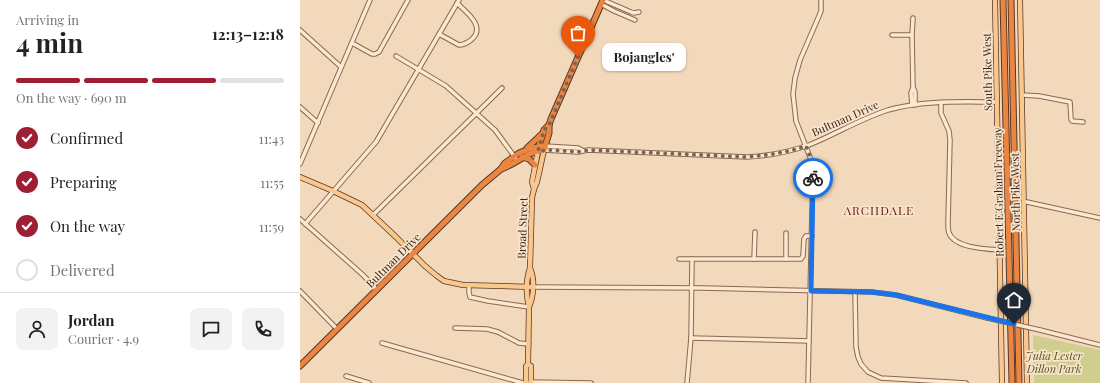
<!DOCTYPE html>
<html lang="en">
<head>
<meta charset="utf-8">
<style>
  :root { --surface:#fff; --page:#f2f2f2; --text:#222; --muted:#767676; --line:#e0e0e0; --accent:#9e1e33 }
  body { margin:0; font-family:"Playfair Display",serif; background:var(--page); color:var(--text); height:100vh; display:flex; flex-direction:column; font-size:15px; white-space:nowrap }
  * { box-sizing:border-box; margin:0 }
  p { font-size:13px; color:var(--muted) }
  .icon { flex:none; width:22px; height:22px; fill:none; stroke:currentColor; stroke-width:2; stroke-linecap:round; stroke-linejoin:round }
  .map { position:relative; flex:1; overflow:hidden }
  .panel { display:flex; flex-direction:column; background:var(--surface); width:300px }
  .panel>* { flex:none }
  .pin { position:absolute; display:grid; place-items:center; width:34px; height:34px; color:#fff; margin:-41px -17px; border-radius:50% 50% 50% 0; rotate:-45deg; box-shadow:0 0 4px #0007 }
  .pin .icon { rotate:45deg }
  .courier { position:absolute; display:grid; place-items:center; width:40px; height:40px; margin:-20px; border:3px solid #1a73e8; border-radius:50%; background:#fff; color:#222; box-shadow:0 1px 5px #0007 }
  .bubble { position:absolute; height:28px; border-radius:8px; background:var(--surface); box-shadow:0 1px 3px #0004; font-size:13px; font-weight:700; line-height:28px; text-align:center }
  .headline em { font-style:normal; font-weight:700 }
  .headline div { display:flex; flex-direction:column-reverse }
  .headline { display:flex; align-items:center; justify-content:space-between; height:68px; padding:0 16px }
  h1 { font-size:26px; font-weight:700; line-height:30px }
  .bar { display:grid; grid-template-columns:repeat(4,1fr); gap:6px 4px; align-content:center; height:48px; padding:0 16px }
  .bar i { height:5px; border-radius:3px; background:var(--line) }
  .bar .on { background:var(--accent) }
  .bar p { grid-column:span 4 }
  .line { display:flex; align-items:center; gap:10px; padding:0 16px; border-top:1px solid var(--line) }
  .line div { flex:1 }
  .round { display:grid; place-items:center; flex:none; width:42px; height:42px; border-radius:8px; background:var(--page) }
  ol { padding:0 16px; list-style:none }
  li { display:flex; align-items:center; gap:12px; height:44px }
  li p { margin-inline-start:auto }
  li .icon { padding:4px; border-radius:50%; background:var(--accent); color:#fff; stroke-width:4 }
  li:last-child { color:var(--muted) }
  li i { width:22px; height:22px; border:2px solid var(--line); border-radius:50% }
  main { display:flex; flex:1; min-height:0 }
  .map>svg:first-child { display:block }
  .green { fill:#d0ce8f }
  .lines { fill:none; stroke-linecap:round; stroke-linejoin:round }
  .minor-casing { stroke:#8a6854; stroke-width:5.5 }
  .major-casing { stroke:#573729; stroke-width:6 }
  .highway-casing { stroke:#573729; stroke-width:7 }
  .minor { stroke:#fce7cf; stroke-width:3.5 }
  .major { stroke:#fac78e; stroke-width:4.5 }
  .highway { stroke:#eb8642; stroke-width:5 }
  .minor-bridge-casing { stroke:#8a6854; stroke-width:5.5; stroke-linecap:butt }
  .minor-bridge { stroke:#fce7cf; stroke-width:3.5 }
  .done { stroke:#796352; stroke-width:4; stroke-dasharray:0 7.2 }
  .route { stroke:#1a73e8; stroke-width:5 }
  .labels { text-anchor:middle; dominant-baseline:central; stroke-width:3.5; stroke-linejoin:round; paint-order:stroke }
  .street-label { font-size:11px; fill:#38241a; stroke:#f8e4cb }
  .park-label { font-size:11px; font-style:italic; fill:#51561f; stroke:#f8e4cb }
  .neighbourhood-label { font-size:12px; letter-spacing:1px; fill:#681a15; stroke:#f8e4cb }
</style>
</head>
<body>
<main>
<section class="panel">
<div class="headline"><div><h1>4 min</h1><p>Arriving in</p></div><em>12:13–12:18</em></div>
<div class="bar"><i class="on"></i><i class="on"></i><i class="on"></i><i></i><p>On the way · 690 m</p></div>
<ol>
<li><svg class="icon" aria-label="check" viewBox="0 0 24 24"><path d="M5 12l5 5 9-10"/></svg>Confirmed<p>11:43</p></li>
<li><svg class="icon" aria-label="check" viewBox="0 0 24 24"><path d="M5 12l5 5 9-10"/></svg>Preparing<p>11:55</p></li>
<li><svg class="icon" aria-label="check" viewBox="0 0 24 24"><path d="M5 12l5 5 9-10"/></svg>On the way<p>11:59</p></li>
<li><i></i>Delivered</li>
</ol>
<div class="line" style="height:72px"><a class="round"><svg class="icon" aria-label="person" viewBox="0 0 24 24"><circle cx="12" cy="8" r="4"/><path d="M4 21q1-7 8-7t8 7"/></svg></a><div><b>Jordan</b><p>Courier · 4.9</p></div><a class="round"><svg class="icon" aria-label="chat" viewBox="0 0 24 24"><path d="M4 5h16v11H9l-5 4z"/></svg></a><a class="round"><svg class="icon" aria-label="phone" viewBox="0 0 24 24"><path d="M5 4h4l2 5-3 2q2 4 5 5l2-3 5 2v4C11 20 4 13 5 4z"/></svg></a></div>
</section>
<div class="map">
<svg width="800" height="383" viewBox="0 0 800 383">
  <rect width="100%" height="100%" fill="#f2d9bb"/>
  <polygon class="green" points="733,335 800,350 800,383 734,383"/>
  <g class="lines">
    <g class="minor-casing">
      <g id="minor">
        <polyline points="303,0 331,12 334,13 339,12"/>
        <polyline points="301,4 314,11 335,20"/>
        <polyline points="0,30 41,67"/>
        <path d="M139,34L159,45C164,45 167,43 171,40C187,27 166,12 157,3"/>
        <polyline points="592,35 612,35"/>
        <polyline points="52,43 72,54 75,54 79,52 108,0"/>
        <polyline points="96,56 146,86 195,130 217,160"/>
        <polyline points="613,87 612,35 613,18"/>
        <polyline points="722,95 739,96 770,102 771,119 772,121 783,122"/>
        <path d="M641,103V113L649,131L650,140L648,223C648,226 648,230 649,233C655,248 685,249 700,250"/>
        <polyline points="612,105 611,93 613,87 615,92 615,105"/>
        <polyline points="0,107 18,123"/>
        <polyline points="245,146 278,148 282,150"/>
        <path d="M244,150L278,152L288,150L447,157C468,156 489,152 509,145C536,134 560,119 588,110C622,100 661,102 697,102"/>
        <polyline points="0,164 70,0"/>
        <polyline points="724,202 727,202 800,218"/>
        <polyline points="73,215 202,88"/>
        <polyline points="0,219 63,275 77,290"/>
        <polyline points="5,224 76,142 159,0"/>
        <polyline points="379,259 501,259 503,256 504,239 506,236 512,236"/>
        <polyline points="454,259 455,232"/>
        <polyline points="486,259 486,233"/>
        <polyline points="169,286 169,293 170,297 188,301 229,307"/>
        <polyline points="232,287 403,288 572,292 596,295 687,318"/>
        <polyline points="0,291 37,329"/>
        <polyline points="555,292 556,347 558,357 561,364 568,372 581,378 666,383"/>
        <polyline points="155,328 187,329 198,332 219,343 229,344"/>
        <polyline points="740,330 800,345"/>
        <polyline points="391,338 509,341"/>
        <polyline points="82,343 223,383"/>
        <polyline points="46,376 69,383"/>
        <polyline points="230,382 291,383"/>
        <polyline points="387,383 391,338 392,259"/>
        <polyline points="508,383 513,165 496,121 493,94 495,78 500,60 519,16 521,11 521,0"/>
      </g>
    </g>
    <g class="major-casing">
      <g id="major">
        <polyline points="695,0 702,383"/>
        <polyline points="720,0 727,383"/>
        <polyline points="0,177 33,191 62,205 96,237 125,266 137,276 144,281 163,285 232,287"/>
        <polyline points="234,189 232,182 238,151"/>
        <path d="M229,307C234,295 235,280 230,268L232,198L234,189L237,182L244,150"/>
        <polyline points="228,364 231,366 231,383"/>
        <path d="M226,383V366L228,364L229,307C226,295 226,280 230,268"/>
      </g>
    </g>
    <g class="highway-casing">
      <g id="highway">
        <polyline points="703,0 712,383"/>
        <polyline points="711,0 719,383"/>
        <polyline points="227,148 243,133"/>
        <polyline points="238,149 244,130 249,125"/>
        <polyline points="222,157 229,159 235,165"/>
        <path d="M201,169C217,164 226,152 244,150L249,133V125L251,119L303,0"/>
        <polyline points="0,366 182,185 201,169 205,163 219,153 232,148 245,146"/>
      </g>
    </g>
    <use href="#minor" class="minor"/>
    <use href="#major" class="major"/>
    <use href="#highway" class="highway"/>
    <g class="minor-bridge-casing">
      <polyline id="minor-bridge" points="687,318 740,330"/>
    </g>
    <use href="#minor-bridge" class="minor-bridge"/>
  </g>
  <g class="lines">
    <path class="done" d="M278,57L249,125L244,130L238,151L251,150L278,152L288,150L447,157C467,155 486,153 506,146L513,165V178"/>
    <polyline class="route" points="513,178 511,291 572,292 596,295 714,324"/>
  </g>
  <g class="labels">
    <g class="street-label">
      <text transform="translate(687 72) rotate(-91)">South Pike West</text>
      <text transform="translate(545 118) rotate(-24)">Bultman Drive</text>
      <text transform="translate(698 192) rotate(-91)">Robert E Graham Freeway</text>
      <text transform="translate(715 192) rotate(-91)">North Pike West</text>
      <text transform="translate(222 228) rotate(-88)">Broad Street</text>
      <text transform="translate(93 260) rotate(-45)">Bultman Drive</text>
    </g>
    <g class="park-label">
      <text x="754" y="355">Julia Lester<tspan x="754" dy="13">Dillon Park</tspan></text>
    </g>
    <g class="neighbourhood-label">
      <text x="579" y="210">ARCHDALE</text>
    </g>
  </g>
</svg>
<div class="pin" style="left:278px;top:57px;background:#ea580c"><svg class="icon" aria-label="bag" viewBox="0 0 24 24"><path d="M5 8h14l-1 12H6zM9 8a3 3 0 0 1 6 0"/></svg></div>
<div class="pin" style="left:714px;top:324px;background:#1f2937"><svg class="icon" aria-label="home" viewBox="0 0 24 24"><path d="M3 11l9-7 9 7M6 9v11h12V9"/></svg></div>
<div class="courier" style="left:513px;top:178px"><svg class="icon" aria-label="bike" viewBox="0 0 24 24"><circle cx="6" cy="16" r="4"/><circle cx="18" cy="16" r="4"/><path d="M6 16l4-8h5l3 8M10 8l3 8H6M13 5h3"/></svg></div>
<div class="bubble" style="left:302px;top:43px;width:84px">Bojangles'</div>
</div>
</main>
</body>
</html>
